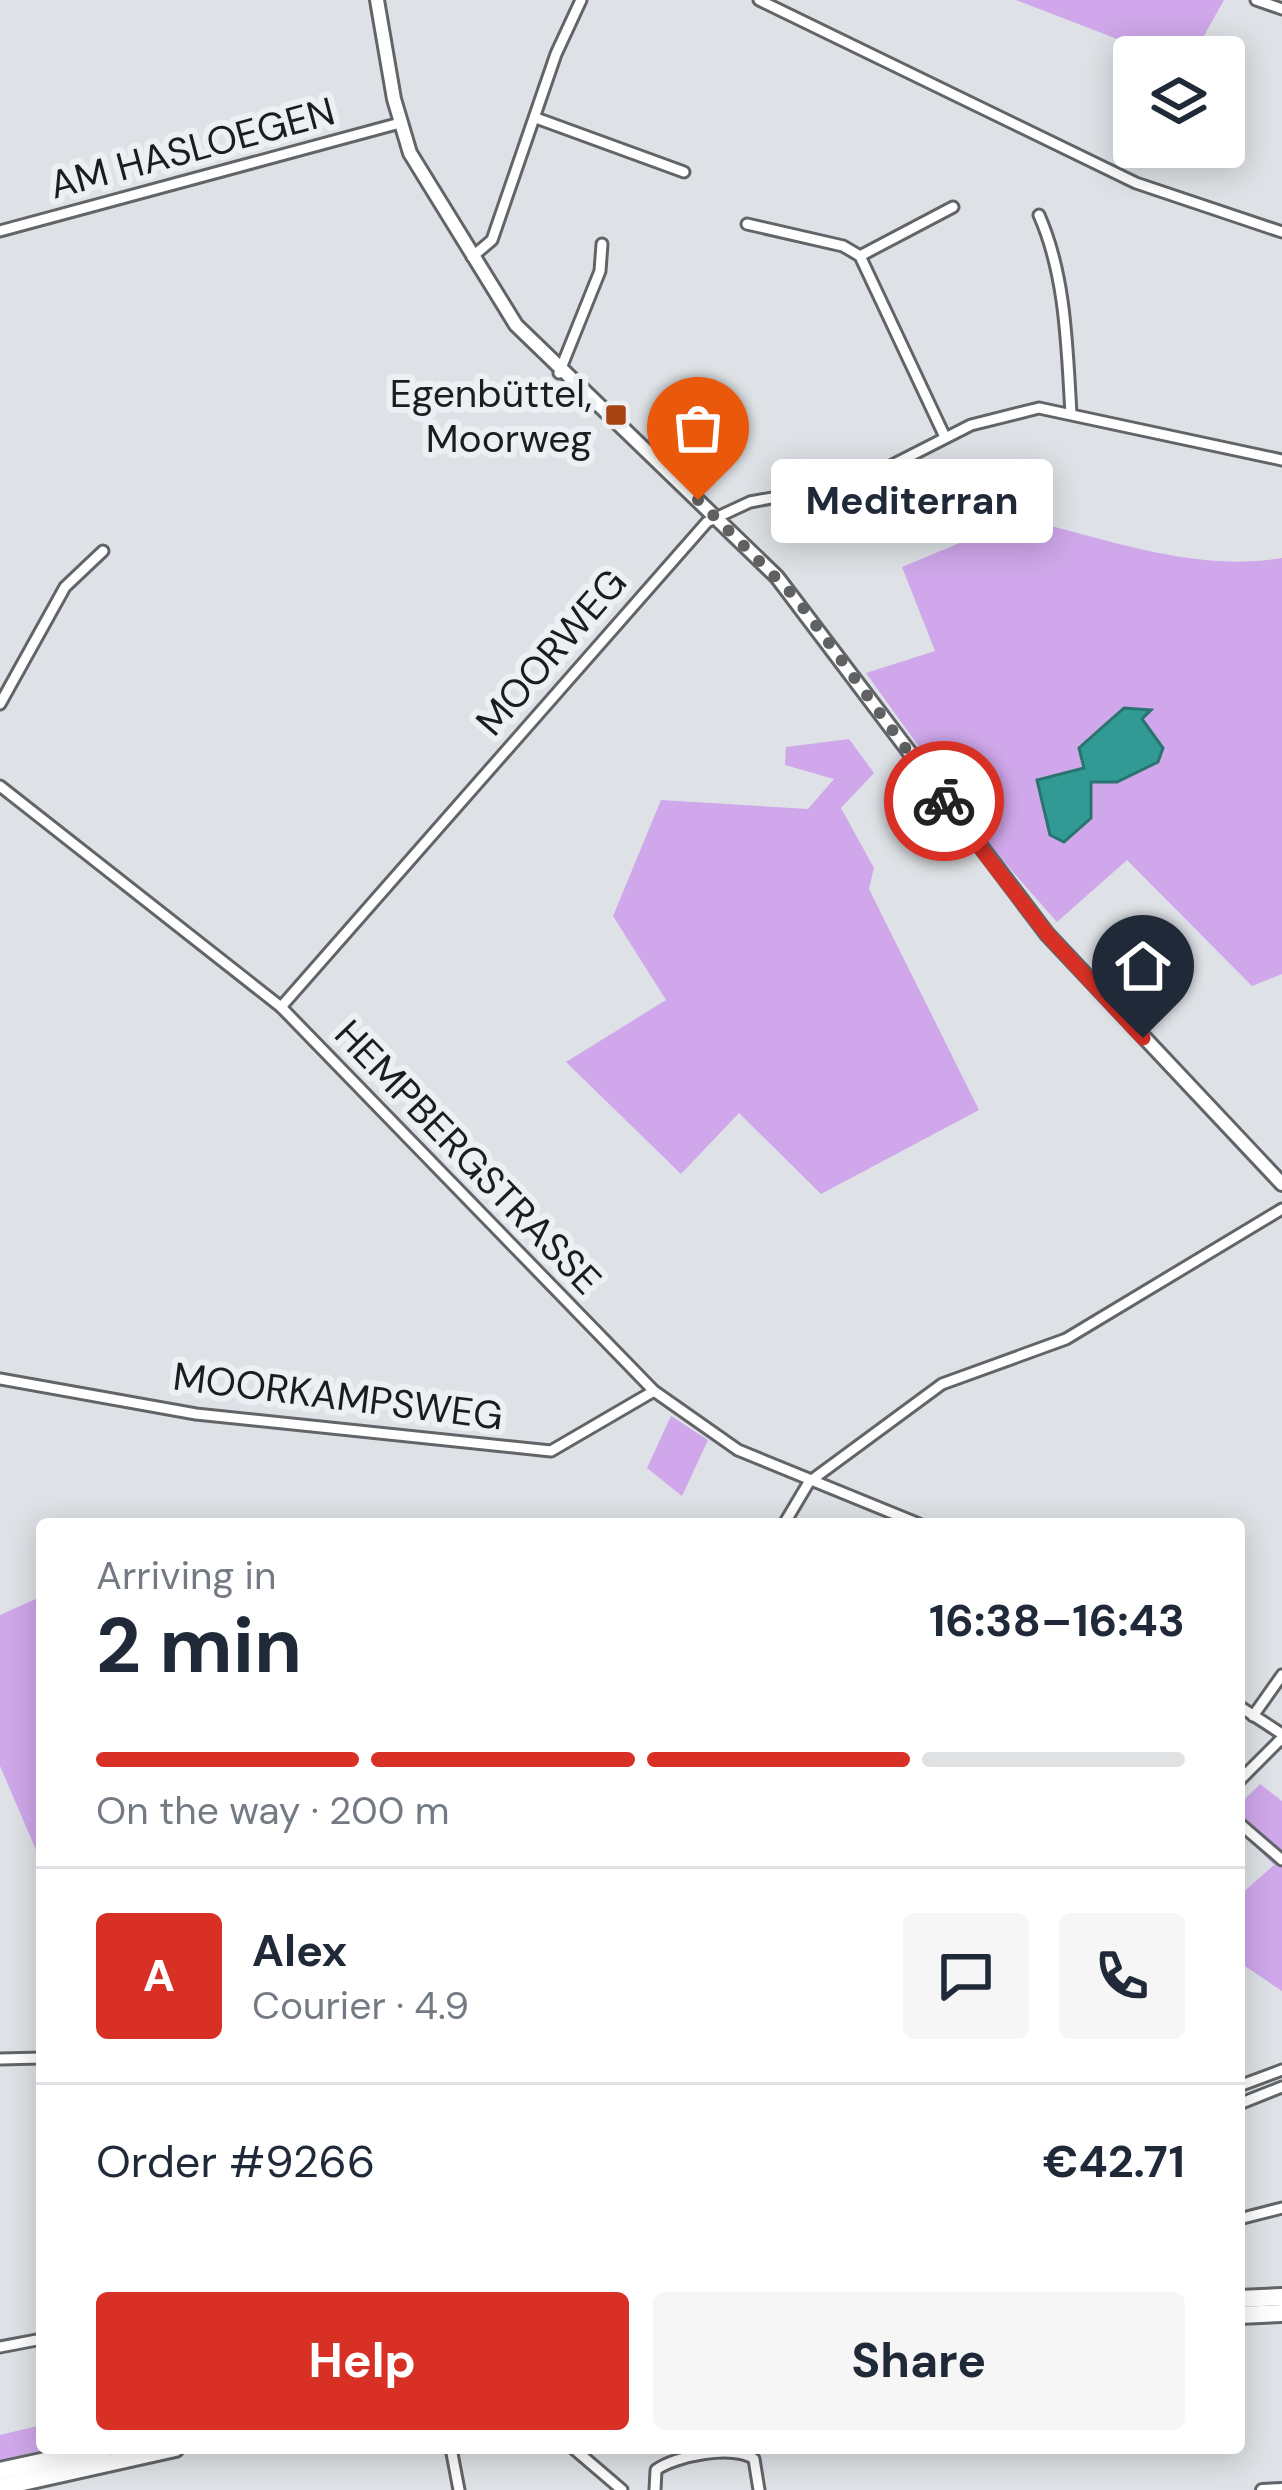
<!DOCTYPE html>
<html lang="en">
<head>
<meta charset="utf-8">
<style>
  :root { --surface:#fff; --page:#f6f6f7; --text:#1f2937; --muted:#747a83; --line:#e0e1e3; --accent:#d93025 }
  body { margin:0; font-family:"DM Sans",sans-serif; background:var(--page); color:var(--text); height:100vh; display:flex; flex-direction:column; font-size:45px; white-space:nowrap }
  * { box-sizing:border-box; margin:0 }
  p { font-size:39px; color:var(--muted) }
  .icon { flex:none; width:66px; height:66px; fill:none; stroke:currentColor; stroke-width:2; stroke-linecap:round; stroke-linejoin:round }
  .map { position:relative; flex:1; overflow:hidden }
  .side { position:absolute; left:36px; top:1518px; width:1209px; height:936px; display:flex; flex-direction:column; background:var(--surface); border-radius:12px; box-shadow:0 6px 30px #0003 }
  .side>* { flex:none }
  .tools { position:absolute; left:1113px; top:36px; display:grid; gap:24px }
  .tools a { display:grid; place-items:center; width:132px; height:132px; border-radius:12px; background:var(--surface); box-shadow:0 6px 30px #0003; font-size:60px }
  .pin { position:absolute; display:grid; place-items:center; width:102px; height:102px; color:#fff; margin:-123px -51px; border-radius:50% 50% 50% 0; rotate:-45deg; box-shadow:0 0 12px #0007 }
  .pin .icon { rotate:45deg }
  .courier { position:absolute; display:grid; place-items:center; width:120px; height:120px; margin:-60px; border:9px solid #d93025; border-radius:50%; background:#fff; color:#222; box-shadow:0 3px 15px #0007 }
  .bubble { position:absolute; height:84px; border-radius:12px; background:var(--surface); box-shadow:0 6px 30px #0003; font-size:39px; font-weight:700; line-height:84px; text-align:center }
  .head em { font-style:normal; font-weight:700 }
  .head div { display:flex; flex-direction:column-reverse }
  .head { display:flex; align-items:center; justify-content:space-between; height:204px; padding:0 60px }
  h1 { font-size:78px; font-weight:700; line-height:90px }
  .bar { display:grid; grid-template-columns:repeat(4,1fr); gap:18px 12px; align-content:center; height:144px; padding:0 60px }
  .bar i { height:15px; border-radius:9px; background:var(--line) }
  .bar .selected { background:var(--accent) }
  .bar p { grid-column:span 4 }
  .line { display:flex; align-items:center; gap:30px; padding:0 60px; border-top:3px solid var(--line) }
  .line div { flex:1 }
  .round { display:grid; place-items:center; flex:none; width:126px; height:126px; border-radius:12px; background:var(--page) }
  .cta { display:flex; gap:24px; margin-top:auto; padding:24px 60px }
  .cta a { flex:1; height:138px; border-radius:12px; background:var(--accent); color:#fff; font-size:48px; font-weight:700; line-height:138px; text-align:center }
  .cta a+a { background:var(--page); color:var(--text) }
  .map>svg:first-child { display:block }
  .green { fill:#cfa7ea }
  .water { fill:#319a94; stroke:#2a7470; stroke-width:3 }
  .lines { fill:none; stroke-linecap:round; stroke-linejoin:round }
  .minor-casing { stroke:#626568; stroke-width:15 }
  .tertiary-casing { stroke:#626568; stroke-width:16 }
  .secondary-casing { stroke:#626568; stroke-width:18 }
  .motorway-casing { stroke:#626568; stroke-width:22 }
  .minor { stroke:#fff; stroke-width:9 }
  .tertiary { stroke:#fff; stroke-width:10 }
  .secondary { stroke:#fff; stroke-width:12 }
  .motorway { stroke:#fff; stroke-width:16 }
  .done { stroke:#5f6163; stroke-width:12; stroke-dasharray:0 21.6 }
  .route { stroke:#d93025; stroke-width:15 }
  .poi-dot { fill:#a74311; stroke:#eceff3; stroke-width:4.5 }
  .labels { text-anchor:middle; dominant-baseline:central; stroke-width:12; stroke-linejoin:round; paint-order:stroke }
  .street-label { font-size:39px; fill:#1b1c1d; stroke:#eceff3 }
  .poi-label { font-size:39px; fill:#1b1c1d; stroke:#eceff3; text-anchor:end }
</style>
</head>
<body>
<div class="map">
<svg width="1282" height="2490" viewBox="0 0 1282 2490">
  <rect width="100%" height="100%" fill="#dee2e6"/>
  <g class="green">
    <polygon points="1016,0 1224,0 1192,57 1164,57"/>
    <path d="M1020,518C1104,538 1195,573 1282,558V974L1252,986L1127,860L1057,922L990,846L866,673L935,651L902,567Z"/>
    <polygon points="849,739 874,773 841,808 874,868 869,889 979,1110 821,1194 739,1113 681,1174 566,1062 666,1000 613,916 661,800 808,809 834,779 785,765 786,747"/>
    <polygon points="671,1416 708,1440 682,1496 647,1468"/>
    <polygon points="38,1598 42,1600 42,1864 0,1766 0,1615"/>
    <polygon points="1260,1784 1282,1801 1282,1991 1239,1962 1239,1896 1274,1865 1239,1830 1239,1805"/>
    <polygon points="42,2425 42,2448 51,2448 0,2460 0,2435"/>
  </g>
  <polygon class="water" points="1124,708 1151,710 1142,719 1163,748 1158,762 1117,782 1091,782 1091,818 1064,842 1050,835 1037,780 1084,768 1079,748"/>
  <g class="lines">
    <g class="minor-casing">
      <g id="minor">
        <polyline points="759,0 1136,183 1282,232"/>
        <polyline points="1256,0 1282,9"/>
        <polyline points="536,118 684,172"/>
        <path d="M1039,215C1066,276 1067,348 1071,414"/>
        <polyline points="747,224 843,246 860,256 945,437"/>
        <polyline points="0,231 400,123"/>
        <polyline points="860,256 953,207"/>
        <polyline points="472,257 492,240 556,54 581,0"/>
        <polyline points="559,373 600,271 602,244"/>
        <polyline points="0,704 65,587 103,551"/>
        <polyline points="0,786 281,1007 654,1391 738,1450 919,1524"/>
        <polyline points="281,1007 707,522 750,502 859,482 971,425 1039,408 1282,460"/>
        <polyline points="0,1379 196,1414 551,1451 654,1391"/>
        <polyline points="784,1524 809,1482 942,1384 1066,1339 1282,1209"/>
        <polyline points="1239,1706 1282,1734"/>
        <polyline points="1253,1716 1282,1675"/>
        <polyline points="1239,1781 1282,1738"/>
        <polyline points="1239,1823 1282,1860"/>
        <polyline points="0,2059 42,2058"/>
        <polyline points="1239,2086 1282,2070"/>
        <polyline points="1239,2104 1282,2087"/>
        <polyline points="1239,2219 1282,2208"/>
        <polyline points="0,2347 42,2339"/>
        <polyline points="451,2448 459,2490"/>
        <polyline points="573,2448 622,2490"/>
        <path d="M655,2490L656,2470C674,2456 735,2444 754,2459L759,2490"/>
      </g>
    </g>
    <g class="tertiary-casing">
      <polyline id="tertiary" points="1262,2490 1282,2489"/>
    </g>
    <g class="secondary-casing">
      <polyline id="secondary" points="377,0 394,99 410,153 516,325 777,577 1047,934 1282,1184"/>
    </g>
    <g class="motorway-casing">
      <g id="motorway">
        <polyline points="1239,2299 1282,2297"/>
        <polyline points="1239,2315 1282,2313"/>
        <polyline points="0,2471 105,2448"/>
        <polyline points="0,2487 175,2448"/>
      </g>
    </g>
    <use href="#minor" class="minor"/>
    <use href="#tertiary" class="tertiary"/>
    <use href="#secondary" class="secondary"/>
    <use href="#motorway" class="motorway"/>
  </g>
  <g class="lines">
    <polyline class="done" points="698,500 796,598 944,801"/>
    <polyline class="route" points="944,801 1047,934 1143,1038"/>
  </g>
  <rect class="poi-dot" x="604" y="403" width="24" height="24" rx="6"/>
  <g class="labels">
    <g class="street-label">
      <text transform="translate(192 148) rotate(-15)">AM HASLOEGEN</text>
      <text transform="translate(551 652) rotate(-49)">MOORWEG</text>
      <text transform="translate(468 1157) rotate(46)">HEMPBERGSTRASSE</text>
      <text transform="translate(338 1396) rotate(7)">MOORKAMPSWEG</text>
    </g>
    <g class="poi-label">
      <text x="592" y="393">Egenbüttel,<tspan x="592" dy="45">Moorweg</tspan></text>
    </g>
  </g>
</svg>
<div class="tools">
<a><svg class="icon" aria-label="layers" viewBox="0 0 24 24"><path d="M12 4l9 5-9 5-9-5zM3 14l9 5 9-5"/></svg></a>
</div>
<div class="pin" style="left:698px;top:500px;background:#ea580c"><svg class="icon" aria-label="bag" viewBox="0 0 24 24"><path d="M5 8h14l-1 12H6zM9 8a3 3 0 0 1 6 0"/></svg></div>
<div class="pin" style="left:1143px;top:1038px;background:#1f2937"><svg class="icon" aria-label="home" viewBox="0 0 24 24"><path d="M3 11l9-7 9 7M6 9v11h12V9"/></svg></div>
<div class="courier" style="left:944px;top:801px"><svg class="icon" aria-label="bike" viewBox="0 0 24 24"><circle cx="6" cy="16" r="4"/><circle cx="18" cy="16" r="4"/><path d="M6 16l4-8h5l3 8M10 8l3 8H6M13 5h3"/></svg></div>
<div class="bubble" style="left:771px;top:459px;width:282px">Mediterran</div>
<section class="side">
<div class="head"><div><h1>2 min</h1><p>Arriving in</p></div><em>16:38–16:43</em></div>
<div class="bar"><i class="selected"></i><i class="selected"></i><i class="selected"></i><i></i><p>On the way · 200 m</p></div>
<div class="line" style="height:216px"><b class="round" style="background:var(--accent);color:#fff">A</b><div><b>Alex</b><p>Courier · 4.9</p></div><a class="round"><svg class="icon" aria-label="chat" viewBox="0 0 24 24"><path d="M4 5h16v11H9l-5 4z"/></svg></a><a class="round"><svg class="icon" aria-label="phone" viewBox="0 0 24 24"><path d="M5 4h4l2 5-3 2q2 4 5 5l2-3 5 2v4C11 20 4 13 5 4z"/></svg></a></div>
<div class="line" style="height:156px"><div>Order #9266</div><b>€42.71</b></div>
<div class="cta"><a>Help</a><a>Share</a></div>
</section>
</div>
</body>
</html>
